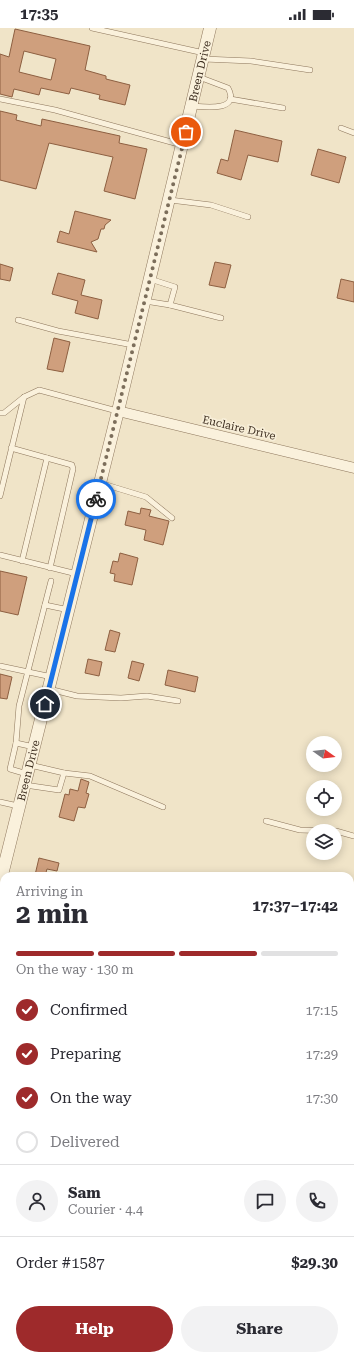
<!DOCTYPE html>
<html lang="en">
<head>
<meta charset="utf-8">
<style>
  :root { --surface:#fff; --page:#f2f2f3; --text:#2b2b33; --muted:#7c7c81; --line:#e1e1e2; --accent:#9e2a2b }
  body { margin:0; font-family:"Roboto Serif",serif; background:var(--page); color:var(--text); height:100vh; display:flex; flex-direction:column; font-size:15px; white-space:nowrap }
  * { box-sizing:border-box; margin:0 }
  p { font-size:13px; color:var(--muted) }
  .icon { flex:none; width:22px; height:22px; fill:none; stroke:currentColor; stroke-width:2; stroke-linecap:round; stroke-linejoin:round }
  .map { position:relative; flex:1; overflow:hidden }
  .panel { position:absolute; left:0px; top:844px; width:354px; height:488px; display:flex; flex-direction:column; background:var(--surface); border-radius:12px 12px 0 0; box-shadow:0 2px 10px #0003 }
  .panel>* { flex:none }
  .needle { width:26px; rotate:104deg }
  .fabs { position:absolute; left:306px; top:708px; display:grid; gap:8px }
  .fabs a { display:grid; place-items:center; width:36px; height:36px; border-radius:50%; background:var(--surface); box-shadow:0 2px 10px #0003; font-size:20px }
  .pin { position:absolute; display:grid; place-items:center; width:34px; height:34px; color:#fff; margin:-17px; border:2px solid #fff; border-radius:50%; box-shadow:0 1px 4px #0007 }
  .courier { position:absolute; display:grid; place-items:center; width:40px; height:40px; margin:-20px; border:3px solid #1a73e8; border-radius:50%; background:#fff; color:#222; box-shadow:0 1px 5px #0007 }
  .overview em { font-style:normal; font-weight:700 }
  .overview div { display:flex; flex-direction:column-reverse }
  .overview { display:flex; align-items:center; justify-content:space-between; height:68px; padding:0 16px }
  h1 { font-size:26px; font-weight:700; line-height:30px }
  .bar { display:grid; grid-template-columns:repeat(4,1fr); gap:6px 4px; align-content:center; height:48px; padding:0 16px }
  .bar i { height:5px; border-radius:3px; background:var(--line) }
  .bar .active { background:var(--accent) }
  .bar p { grid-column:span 4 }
  .line { display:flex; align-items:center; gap:10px; padding:0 16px; border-top:1px solid var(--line) }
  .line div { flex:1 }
  .round { display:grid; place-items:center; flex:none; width:42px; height:42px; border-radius:21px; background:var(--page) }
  ol { padding:0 16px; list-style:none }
  li { display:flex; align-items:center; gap:12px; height:44px }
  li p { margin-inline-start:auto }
  li .icon { padding:4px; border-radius:50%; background:var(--accent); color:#fff; stroke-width:4 }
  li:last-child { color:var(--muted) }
  li i { width:22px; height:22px; border:2px solid var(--line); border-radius:50% }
  .primary-button { display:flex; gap:8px; margin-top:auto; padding:8px 16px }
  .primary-button a { flex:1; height:46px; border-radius:24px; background:var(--accent); color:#fff; font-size:16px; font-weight:700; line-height:46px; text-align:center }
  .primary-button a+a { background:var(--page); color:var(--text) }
  .status { display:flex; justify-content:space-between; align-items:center; height:28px; padding:0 20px; background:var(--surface); direction:ltr }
  .status svg { height:11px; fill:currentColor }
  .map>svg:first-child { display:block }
  .building { fill:#cf9f7d; stroke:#8d5f41; fill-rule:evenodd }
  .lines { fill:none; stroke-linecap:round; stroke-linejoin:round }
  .service-casing { stroke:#8d765c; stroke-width:6 }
  .minor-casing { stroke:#8d765c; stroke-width:11 }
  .tertiary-casing { stroke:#8d765c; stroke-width:13 }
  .secondary-casing { stroke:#6f573f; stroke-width:15 }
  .service { stroke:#faf1dc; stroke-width:5 }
  .minor { stroke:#faf1dc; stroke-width:10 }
  .tertiary { stroke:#faf1dc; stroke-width:12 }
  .secondary { stroke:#faf1dc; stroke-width:14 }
  .done { stroke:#7c6e5b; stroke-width:4; stroke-dasharray:0 7.2 }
  .route { stroke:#1a73e8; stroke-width:5 }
  .labels { text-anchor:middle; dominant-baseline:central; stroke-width:3.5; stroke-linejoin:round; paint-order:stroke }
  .street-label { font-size:11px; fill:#3d2e20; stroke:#f7eed8 }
</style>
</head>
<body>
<div class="status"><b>17:35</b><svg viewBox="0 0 49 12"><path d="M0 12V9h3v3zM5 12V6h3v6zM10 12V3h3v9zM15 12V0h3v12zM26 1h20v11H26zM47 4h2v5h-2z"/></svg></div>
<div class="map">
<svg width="354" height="1332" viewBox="0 0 354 1332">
  <rect width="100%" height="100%" fill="#f0e4c8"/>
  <g class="building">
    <path d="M15,1L90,18L85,42L106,48V51L130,57L125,77L99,71L100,67L71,60L69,66L41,60L39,67L14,61L12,69L0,66V26L9,29ZM24,23L56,31L51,52L19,44Z"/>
    <polygon points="0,83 17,87 16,92 41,98 42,91 120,108 119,115 147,121 135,171 104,163 113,129 49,115 36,161 0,152"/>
    <polygon points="235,102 282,113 278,134 248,127 241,152 217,145 221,131 228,133"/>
    <polygon points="318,121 346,129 339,155 311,147"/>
    <polygon points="75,183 111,192 105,197 104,201 101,201 98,211 91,214 97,224 57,214 60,203 69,206"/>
    <polygon points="215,234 231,237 225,260 209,257"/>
    <polygon points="0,236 13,240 10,253 0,251"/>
    <polygon points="58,245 85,252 81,267 102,272 98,291 75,285 78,273 52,266"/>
    <polygon points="341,251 354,254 354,274 337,270"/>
    <polygon points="54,310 70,314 63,344 47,341"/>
    <polygon points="141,480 151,482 149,488 169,493 163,517 144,512 146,502 125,497 128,483 140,486"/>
    <polygon points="120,525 138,530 132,557 114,553 115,546 110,545 113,533 118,534"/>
    <polygon points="0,543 27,549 18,587 0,583"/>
    <polygon points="110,602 120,605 115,624 105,622"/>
    <polygon points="88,631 102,634 99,648 85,645"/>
    <polygon points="132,633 144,636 139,653 128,650"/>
    <polygon points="168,642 198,649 195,664 165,657"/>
    <polygon points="0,646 12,649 7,671 0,670"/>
    <polygon points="81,751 89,754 86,765 89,766 85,780 78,779 74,793 59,789 65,766 69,767 70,761 78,763"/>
    <polygon points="39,830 59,835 57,843 47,841 45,848 35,847"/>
  </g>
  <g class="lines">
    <g class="service-casing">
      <g id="service">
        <polyline points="92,0 204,25"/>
        <polyline points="204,31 251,33 310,42"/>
        <polyline points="0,71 55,82 182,117"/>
        <polyline points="230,71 283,80"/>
        <path d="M192,78C204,79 241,84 228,60L199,49"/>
        <polyline points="341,100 354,105"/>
        <polyline points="170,172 211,177 248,189"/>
        <polyline points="145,273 170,277 175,259 150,251"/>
        <polyline points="170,277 221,290"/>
        <polyline points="18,292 58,303 133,317"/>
        <polyline points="0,385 4,385 24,369 39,362 117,383"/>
        <polyline points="11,420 72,437 73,441 50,540"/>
        <polyline points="100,455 146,469 172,490"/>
        <polyline points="0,468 24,369"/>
        <polyline points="0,527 77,546"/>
        <polyline points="22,533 47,430"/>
        <polyline points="45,577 69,582"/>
        <polyline points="0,638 52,649"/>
        <polyline points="49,661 77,668 121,670 147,668 178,673"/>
        <polyline points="16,715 34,719"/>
        <polyline points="64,745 90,748 163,779"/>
        <polyline points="27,746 10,741 16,715 19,678 51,553"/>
        <polyline points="25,757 59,762 64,745 30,737"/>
        <polyline points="0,774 18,778"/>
        <polyline points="266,793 300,802 336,803 354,808"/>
        <polyline points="0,881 4,881"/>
        <polyline points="350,899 354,900"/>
        <polyline points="350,998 354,999"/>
        <polyline points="350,1029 354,1030"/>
        <polyline points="0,1084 4,1085"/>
        <polyline points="0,1215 4,1215"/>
        <polyline points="0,1299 4,1300"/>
      </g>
    </g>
    <g class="minor-casing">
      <g id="minor">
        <polyline points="118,383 354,440"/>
        <polyline points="350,948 354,932"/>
        <polyline points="253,1332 254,1328"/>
      </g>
    </g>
    <g class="tertiary-casing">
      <g id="tertiary">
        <path id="s1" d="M0,855L118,383L210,0"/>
      </g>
    </g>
    <g class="secondary-casing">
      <g id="secondary">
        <polyline points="0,1117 4,1118"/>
        <polyline points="0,1145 4,1146"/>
        <polyline points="350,1204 354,1205"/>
        <polyline points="350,1232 354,1233"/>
      </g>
    </g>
    <use href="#service" class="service"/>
    <use href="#minor" class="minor"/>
    <use href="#tertiary" class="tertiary"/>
    <use href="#secondary" class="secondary"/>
  </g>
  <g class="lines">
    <polyline class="done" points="96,471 186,104"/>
    <polyline class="route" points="45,676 96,471"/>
  </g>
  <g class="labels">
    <g class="street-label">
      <text stroke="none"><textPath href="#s1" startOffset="836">Breen Drive</textPath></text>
      <text transform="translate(239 400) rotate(13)">Euclaire Drive</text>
      <text stroke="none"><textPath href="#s1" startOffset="116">Breen Drive</textPath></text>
    </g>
  </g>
</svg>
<div class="fabs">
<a><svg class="needle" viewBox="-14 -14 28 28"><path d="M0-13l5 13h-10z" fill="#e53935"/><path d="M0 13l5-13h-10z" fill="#7c7c81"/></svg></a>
<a><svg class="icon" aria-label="locate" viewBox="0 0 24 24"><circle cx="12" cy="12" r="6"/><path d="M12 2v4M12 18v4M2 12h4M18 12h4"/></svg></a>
<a><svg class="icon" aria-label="layers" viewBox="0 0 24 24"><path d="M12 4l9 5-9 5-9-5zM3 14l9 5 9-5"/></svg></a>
</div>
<div class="pin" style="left:186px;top:104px;background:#ea580c"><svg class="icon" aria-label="bag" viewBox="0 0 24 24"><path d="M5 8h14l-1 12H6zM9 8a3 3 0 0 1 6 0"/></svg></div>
<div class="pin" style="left:45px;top:676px;background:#1f2937"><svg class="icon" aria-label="home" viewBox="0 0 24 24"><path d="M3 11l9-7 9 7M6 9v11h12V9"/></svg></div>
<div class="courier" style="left:96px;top:471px"><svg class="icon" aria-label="bike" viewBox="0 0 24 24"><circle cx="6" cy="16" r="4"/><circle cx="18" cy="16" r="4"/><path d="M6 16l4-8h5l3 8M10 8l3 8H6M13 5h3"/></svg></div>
<section class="panel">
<div class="overview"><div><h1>2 min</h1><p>Arriving in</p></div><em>17:37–17:42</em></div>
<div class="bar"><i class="active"></i><i class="active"></i><i class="active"></i><i></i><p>On the way · 130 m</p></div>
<ol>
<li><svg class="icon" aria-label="check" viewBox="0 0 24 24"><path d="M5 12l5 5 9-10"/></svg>Confirmed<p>17:15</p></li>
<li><svg class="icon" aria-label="check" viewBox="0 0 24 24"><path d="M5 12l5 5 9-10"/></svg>Preparing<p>17:29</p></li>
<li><svg class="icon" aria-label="check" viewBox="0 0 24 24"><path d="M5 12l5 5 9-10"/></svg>On the way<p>17:30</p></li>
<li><i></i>Delivered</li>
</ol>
<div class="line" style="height:72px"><a class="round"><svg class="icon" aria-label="person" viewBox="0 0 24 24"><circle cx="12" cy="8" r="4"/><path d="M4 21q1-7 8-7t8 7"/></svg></a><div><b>Sam</b><p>Courier · 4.4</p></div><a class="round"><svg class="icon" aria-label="chat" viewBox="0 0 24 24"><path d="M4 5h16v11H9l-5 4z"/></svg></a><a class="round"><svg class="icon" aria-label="phone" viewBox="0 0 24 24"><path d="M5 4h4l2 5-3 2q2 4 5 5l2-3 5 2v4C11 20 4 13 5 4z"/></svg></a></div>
<div class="line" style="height:52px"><div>Order #1587</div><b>$29.30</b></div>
<div class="primary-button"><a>Help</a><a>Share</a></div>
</section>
</div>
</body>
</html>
